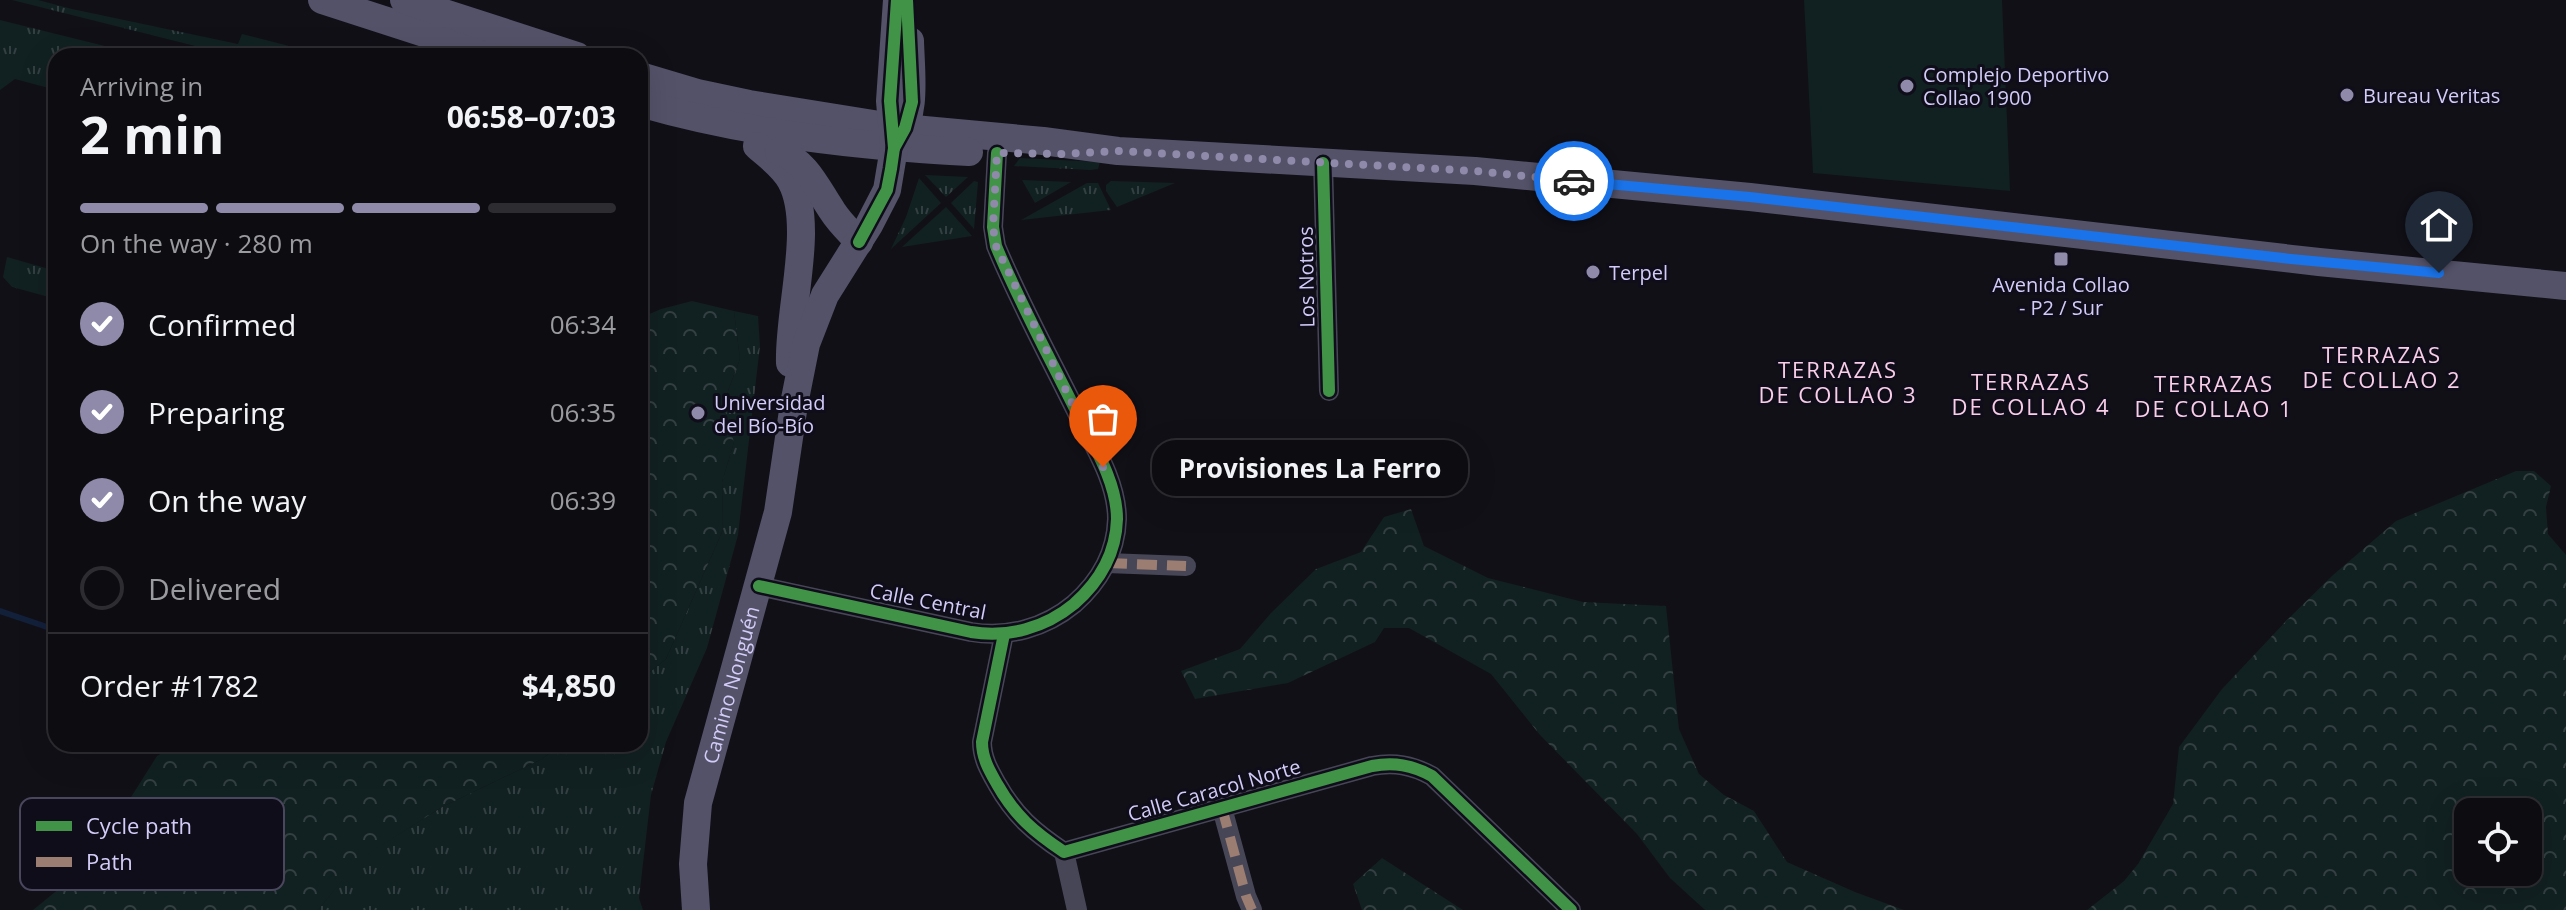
<!DOCTYPE html>
<html lang="en">
<head>
<meta charset="utf-8">
<style>
  :root { --surface:#0d0c11; --page:#16151a; --text:#f1f3f6; --muted:#9a9b9f; --line:#2d2c31; --accent:#8f8aa9 }
  body { margin:0; font-family:"Open Sans",sans-serif; background:var(--page); color:var(--text); height:100vh; display:flex; flex-direction:column; font-size:30px; white-space:nowrap }
  * { box-sizing:border-box; margin:0 }
  p { font-size:26px; color:var(--muted) }
  .icon { flex:none; width:44px; height:44px; fill:none; stroke:currentColor; stroke-width:2; stroke-linecap:round; stroke-linejoin:round }
  .map { position:relative; flex:1; overflow:hidden }
  .side { position:absolute; left:48px; top:48px; width:600px; height:704px; display:flex; flex-direction:column; background:var(--surface); border-radius:24px; box-shadow:0 8px 32px #0002,0 0 0 2px var(--line) }
  .side>* { flex:none }
  .tools { position:absolute; left:2454px; top:798px; display:grid; gap:16px }
  .tools a { display:grid; place-items:center; width:88px; height:88px; border-radius:16px; background:var(--surface); box-shadow:0 8px 32px #0002,0 0 0 2px var(--line); font-size:40px }
  .pin { position:absolute; display:grid; place-items:center; width:68px; height:68px; color:#fff; margin:-82px -34px; border-radius:50% 50% 50% 0; rotate:-45deg; box-shadow:0 0 8px #0007 }
  .pin .icon { rotate:45deg }
  .courier { position:absolute; display:grid; place-items:center; width:80px; height:80px; margin:-40px; border:6px solid #1a73e8; border-radius:50%; background:#fff; color:#222; box-shadow:0 2px 10px #0007 }
  .bubble { position:absolute; height:56px; border-radius:24px; background:var(--surface); box-shadow:0 8px 32px #0002,0 0 0 2px var(--line); font-size:26px; font-weight:700; line-height:56px; text-align:center }
  .summary em { font-style:normal; font-weight:700 }
  .summary div { display:flex; flex-direction:column-reverse }
  .summary { display:flex; align-items:center; justify-content:space-between; height:136px; padding:0 32px }
  h1 { font-size:52px; font-weight:700; line-height:60px }
  .bar { display:grid; grid-template-columns:repeat(4,1fr); gap:12px 8px; align-content:center; height:96px; padding:0 32px }
  .bar i { height:10px; border-radius:6px; background:var(--line) }
  .bar .active { background:var(--accent) }
  .bar p { grid-column:span 4 }
  .line { display:flex; align-items:center; gap:20px; padding:0 32px; border-top:2px solid var(--line) }
  .line div { flex:1 }
  ol { padding:0 32px; list-style:none }
  li { display:flex; align-items:center; gap:24px; height:88px }
  li p { margin-inline-start:auto }
  li .icon { padding:8px; border-radius:50%; background:var(--accent); color:#fff; stroke-width:4 }
  li:last-child { color:var(--muted) }
  li i { width:44px; height:44px; border:4px solid var(--line); border-radius:50% }
  .map>svg:first-child { display:block }
  .grass { fill:url(#grass-tufts) }
  .forest { fill:url(#forest-crowns); fill-rule:evenodd }
  .pitch { fill:#112021 }
  .lines { fill:none; stroke-linecap:round; stroke-linejoin:round }
  .stream { stroke:#13203a; stroke-width:6 }
  .street { stroke:#474657; stroke-width:20 }
  .secondary { stroke:#545269; stroke-width:28 }
  .quiet { stroke:#9b7d72; stroke-width:10; stroke-dasharray:20 10; stroke-linecap:butt }
  .cycleway-casing { stroke:#100d1a; stroke-width:17 }
  .cycleway { stroke:#419447; stroke-width:12 }
  .done { stroke:#8f8aa9; stroke-width:8; stroke-dasharray:0 14.4 }
  .route { stroke:#1a73e8; stroke-width:10 }
  .poi-dot { fill:#8f8aa9; stroke:#100d1a; stroke-width:3 }
  .labels { text-anchor:middle; dominant-baseline:central; stroke-width:6; stroke-linejoin:round; paint-order:stroke }
  .poi-label { font-size:20px; fill:#d3ccf8; stroke:#100d1a; text-anchor:start }
  .street-label { font-size:20px; fill:#d3ccf8; stroke:#100d1a }
  .neighbourhood-label { font-size:22px; letter-spacing:2px; fill:#f9cee8; stroke:#100d1a }
  .key { fill:#100d1a; stroke:#4a465d; stroke-width:2 }
  .key-label { font-size:22px; fill:#d3ccf8 }
</style>
</head>
<body>
<div class="map">
<svg width="2566" height="910" viewBox="0 0 2566 910">
  <defs>
    <pattern id="grass-tufts" width="24" height="20" patternUnits="userSpaceOnUse" patternTransform="scale(2)"><rect width="24" height="20" fill="#112021"/><path d="M3 7l-1-3M5 7V3M7 7l1-3M15 17l-1-3M17 17v-4M19 17l1-3" fill="none" stroke="#333f42"/></pattern>
    <pattern id="forest-crowns" width="20" height="18" patternUnits="userSpaceOnUse" patternTransform="scale(2)"><rect width="20" height="18" fill="#112021"/><path d="M2 6a3 3 0 1 1 6 0M12 15a3 3 0 1 1 6 0" fill="none" stroke="#333f42"/></pattern>
  </defs>
  <rect width="100%" height="100%" fill="#111017"/>
  <g class="grass">
    <polygon points="12,0 38,0 72,9 238,44 242,34 293,47 290,56 235,56"/>
    <polygon points="0,20 145,56 56,56 56,90 15,79 0,90"/>
    <polygon points="1020,158 1100,162 1098,169 1090,170 1014,166"/>
    <polygon points="925,175 968,177 946,197"/>
    <polygon points="919,178 941,203 891,249 906,217"/>
    <polygon points="1022,180 1071,182 1035,203"/>
    <polygon points="974,181 978,182 974,229 951,203"/>
    <polygon points="1111,181 1112,181 1175,183 1117,207 1106,191 1106,185"/>
    <polygon points="1087,183 1098,183 1111,210 1021,220"/>
    <polygon points="946,207 972,236 902,247"/>
    <polygon points="7,257 56,271 56,299 12,287 3,277"/>
    <polygon points="734,311 758,316 760,346 738,535 707,648 666,742 651,795 639,898 643,910 318,910 359,859 442,807 542,759 561,744 640,744 640,680 666,659 723,530 722,482 734,442 723,404 740,359"/>
  </g>
  <g class="forest">
    <polygon points="692,301 734,311 740,359 723,404 734,442 722,482 723,530 666,659 640,680 640,318 661,309"/>
    <path d="M2516,471H2534L2551,486L2546,507L2548,534L2566,555V910H2087L2124,881L2138,864L2173,804L2179,747L2222,689L2287,620L2333,575L2396,521ZM2528,812V872H2468V812Z"/>
    <polygon points="1411,509 1424,546 1488,578 1583,602 1666,606 1679,729 1699,774 1724,795 1754,811 1787,862 1855,892 1904,910 1705,910 1670,878 1637,834 1540,735 1491,674 1409,628 1384,628 1375,642 1288,683 1195,699 1181,671 1240,649 1271,613 1316,569 1361,552 1384,517"/>
    <polygon points="178,744 561,744 542,759 442,807 360,859 318,910 33,910 88,865 157,756"/>
    <polygon points="1382,858 1463,910 1362,910 1353,884"/>
  </g>
  <polygon class="pitch" points="1804,0 2002,0 2010,191 1813,173"/>
  <g class="lines">
    <polyline class="stream" points="0,611 56,630"/>
    <g class="street">
      <polyline points="1323,163 1329,391"/>
      <polyline points="1107,563 1186,566"/>
      <path d="M759,586L971,632C1008,638 1045,628 1074,604C1099,582 1116,553 1117,519C1117,483 1095,448 1079,417C1051,360 1020,304 996,246L993,227L997,153"/>
      <path d="M1004,634L982,742C982,758 989,770 997,784C1015,816 1034,832 1064,852L1372,766C1394,762 1412,765 1432,776L1571,910"/>
      <polyline points="1222,808 1246,896 1252,910"/>
      <polyline points="1064,852 1077,910"/>
    </g>
    <g class="secondary">
      <polyline points="322,0 495,56"/>
      <polyline points="404,0 577,56"/>
      <polyline points="640,76 697,93 749,104 892,127 1043,141 1118,151 1475,171 1750,197 2319,262 2566,286"/>
      <path d="M640,103C748,134 857,146 969,152"/>
      <path d="M897,144C917,112 911,77 910,41"/>
      <path d="M757,146C768,156 783,166 791,181C815,225 788,311 790,363"/>
      <path d="M779,151C808,164 816,187 833,212C840,223 850,232 859,242"/>
      <path id="s1" d="M696,910L693,864L698,803L778,512L794,404L806,344L825,295L869,225L887,190L894,148L890,101L897,0"/>
    </g>
    <g class="quiet">
      <polyline points="1107,563 1186,566"/>
      <polyline points="1222,808 1246,896 1252,910"/>
    </g>
    <g class="cycleway-casing">
      <g id="cycleway">
        <polyline points="894,148 905,128 912,102 907,0"/>
        <polyline points="1323,163 1329,391"/>
        <polyline points="859,242 887,190 891,169 894,148 890,101 897,0"/>
        <path d="M759,586L971,632C1008,638 1045,628 1074,604C1099,582 1116,553 1117,519C1117,483 1095,448 1079,417C1051,360 1020,304 996,246L993,227L997,153"/>
        <path d="M1004,634L982,742C982,758 989,770 997,784C1015,816 1034,832 1064,852L1372,766C1394,762 1412,765 1432,776L1571,910"/>
      </g>
    </g>
    <use href="#cycleway" class="cycleway"/>
  </g>
  <g class="lines">
    <polyline class="done" points="1103,467 996,246 993,227 997,153 1064,154 1118,151 1475,171 1574,181"/>
    <polyline class="route" points="1574,181 1750,197 2291,259 2439,273"/>
  </g>
  <g class="poi-dot">
    <circle cx="1907" cy="86" r="8"/>
    <circle cx="2347" cy="95" r="8"/>
    <rect x="2053" y="251" width="16" height="16" rx="4"/>
    <circle cx="1593" cy="272" r="8"/>
    <circle cx="698" cy="413" r="8"/>
  </g>
  <g class="labels">
    <g class="poi-label">
      <text x="1923" y="74">Complejo Deportivo<tspan x="1923" dy="23">Collao 1900</tspan></text>
      <text x="2363" y="95">Bureau Veritas</text>
      <text x="1609" y="272">Terpel</text>
      <text x="2061" y="284" text-anchor="middle">Avenida Collao<tspan x="2061" dy="23">- P2 / Sur</tspan></text>
      <text x="714" y="402">Universidad<tspan x="714" dy="23">del Bío-Bío</tspan></text>
    </g>
    <g class="street-label">
      <text transform="translate(1306 277) rotate(-91)">Los Notros</text>
      <text transform="translate(928 601) rotate(11)">Calle Central</text>
      <text stroke="none"><textPath href="#s1" startOffset="230">Camino Nonguén</textPath></text>
      <text transform="translate(1214 790) rotate(-16)">Calle Caracol Norte</text>
    </g>
    <g class="neighbourhood-label">
      <text x="2382" y="354">TERRAZAS<tspan x="2382" dy="25">DE COLLAO 2</tspan></text>
      <text x="1838" y="369">TERRAZAS<tspan x="1838" dy="25">DE COLLAO 3</tspan></text>
      <text x="2031" y="381">TERRAZAS<tspan x="2031" dy="25">DE COLLAO 4</tspan></text>
      <text x="2214" y="383">TERRAZAS<tspan x="2214" dy="25">DE COLLAO 1</tspan></text>
    </g>
  </g>
  <rect x="20" y="798" width="264" height="92" rx="12" class="key"/>
  <rect x="36" y="821" width="36" height="10" fill="#419447"/>
  <rect x="36" y="857" width="36" height="10" fill="#9b7d72"/>
  <g class="key-label">
    <text x="86" y="834">Cycle path</text>
    <text x="86" y="870">Path</text>
  </g>
</svg>
<div class="tools">
<a><svg class="icon" aria-label="locate" viewBox="0 0 24 24"><circle cx="12" cy="12" r="6"/><path d="M12 2v4M12 18v4M2 12h4M18 12h4"/></svg></a>
</div>
<div class="pin" style="left:1103px;top:467px;background:#ea580c"><svg class="icon" aria-label="bag" viewBox="0 0 24 24"><path d="M5 8h14l-1 12H6zM9 8a3 3 0 0 1 6 0"/></svg></div>
<div class="pin" style="left:2439px;top:273px;background:#1f2937"><svg class="icon" aria-label="home" viewBox="0 0 24 24"><path d="M3 11l9-7 9 7M6 9v11h12V9"/></svg></div>
<div class="courier" style="left:1574px;top:181px"><svg class="icon" aria-label="car" viewBox="0 0 24 24"><path d="M5 17H2v-5l4-1 3-4h7l3 4 3 1v5h-3M9 17h6M6 11h13"/><circle cx="7" cy="17" r="2"/><circle cx="17" cy="17" r="2"/></svg></div>
<div class="bubble" style="left:1152px;top:440px;width:316px">Provisiones La Ferro</div>
<section class="side">
<div class="summary"><div><h1>2 min</h1><p>Arriving in</p></div><em>06:58–07:03</em></div>
<div class="bar"><i class="active"></i><i class="active"></i><i class="active"></i><i></i><p>On the way · 280 m</p></div>
<ol>
<li><svg class="icon" aria-label="check" viewBox="0 0 24 24"><path d="M5 12l5 5 9-10"/></svg>Confirmed<p>06:34</p></li>
<li><svg class="icon" aria-label="check" viewBox="0 0 24 24"><path d="M5 12l5 5 9-10"/></svg>Preparing<p>06:35</p></li>
<li><svg class="icon" aria-label="check" viewBox="0 0 24 24"><path d="M5 12l5 5 9-10"/></svg>On the way<p>06:39</p></li>
<li><i></i>Delivered</li>
</ol>
<div class="line" style="height:104px"><div>Order #1782</div><b>$4,850</b></div>
</section>
</div>
</body>
</html>
